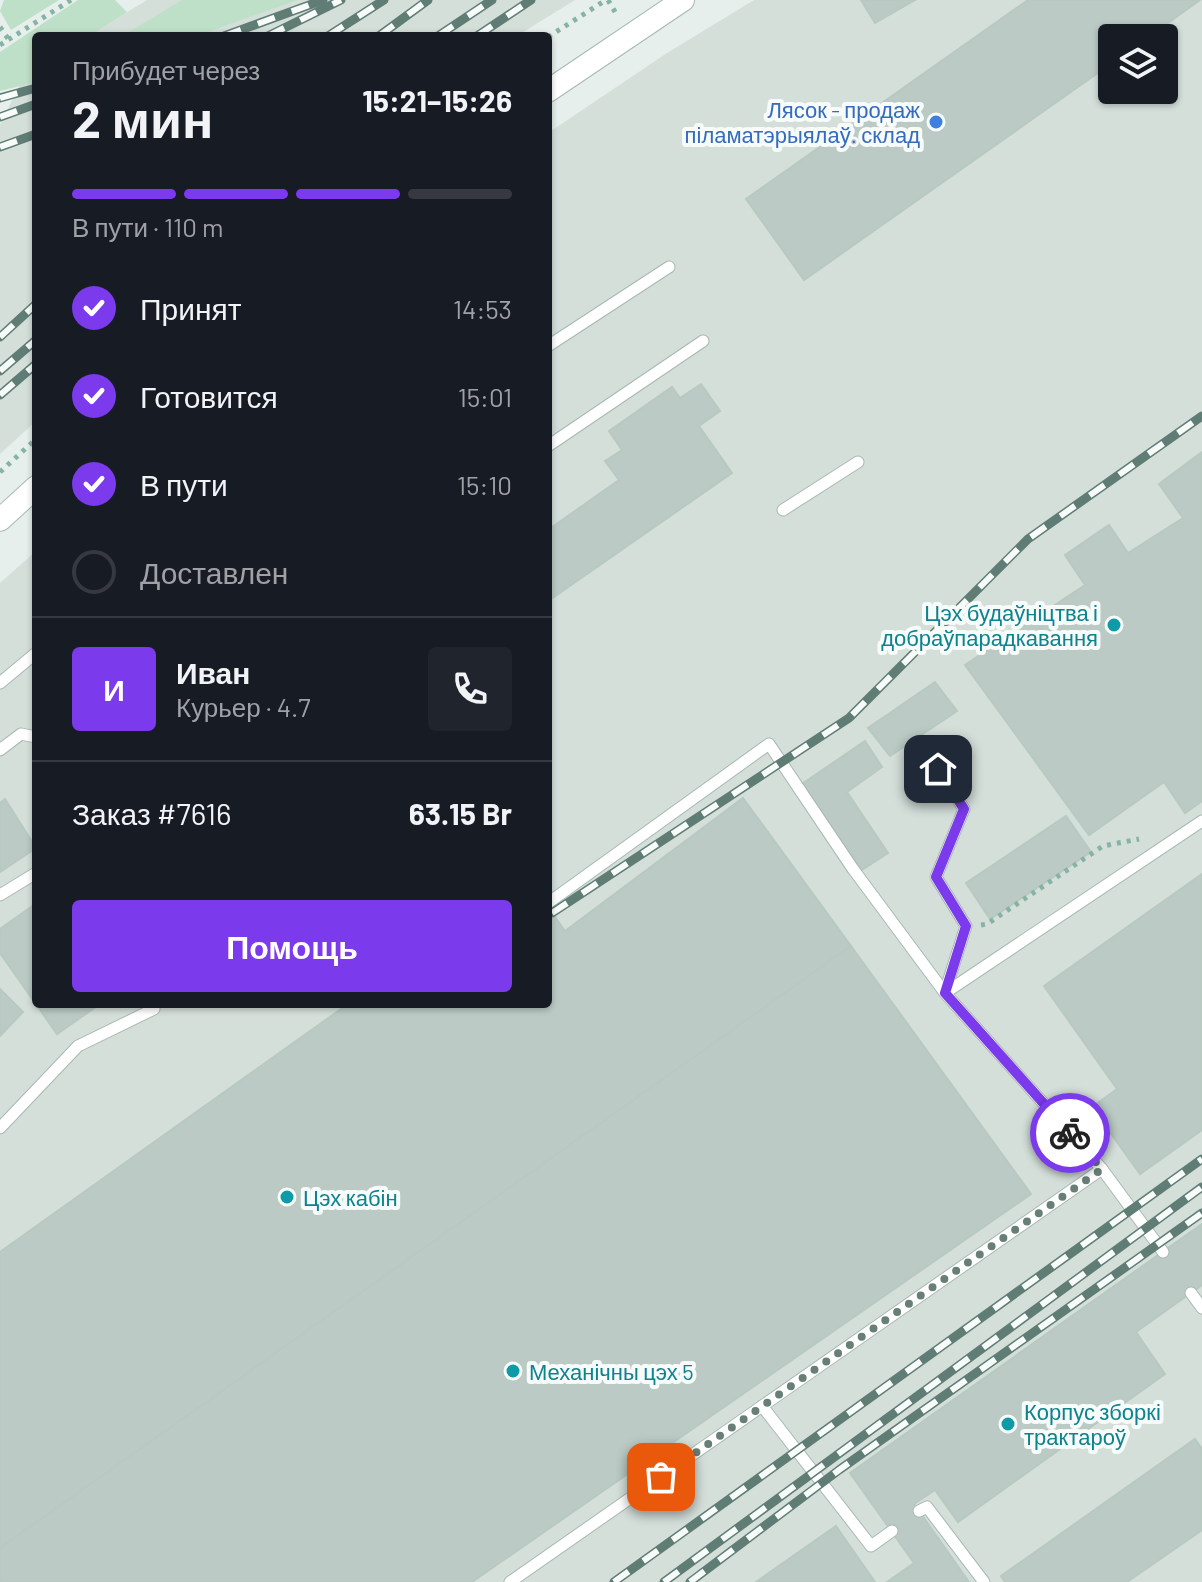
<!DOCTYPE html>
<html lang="ru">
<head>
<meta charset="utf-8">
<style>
  :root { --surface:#171b24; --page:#20242c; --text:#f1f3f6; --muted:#9ea1a6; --line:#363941; --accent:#7c3aed }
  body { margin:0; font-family:Barlow,sans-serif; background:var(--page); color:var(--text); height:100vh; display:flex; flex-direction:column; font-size:30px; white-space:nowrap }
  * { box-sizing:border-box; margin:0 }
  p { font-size:26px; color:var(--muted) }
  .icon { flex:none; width:44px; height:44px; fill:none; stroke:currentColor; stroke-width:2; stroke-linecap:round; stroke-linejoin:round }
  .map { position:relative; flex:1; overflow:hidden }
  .panel { position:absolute; left:32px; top:32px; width:520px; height:976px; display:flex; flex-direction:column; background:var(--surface); border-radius:8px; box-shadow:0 2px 6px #0004 }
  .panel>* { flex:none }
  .tools { position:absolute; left:1098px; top:24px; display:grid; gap:16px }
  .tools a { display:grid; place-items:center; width:80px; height:80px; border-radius:8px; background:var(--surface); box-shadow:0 2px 6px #0004; font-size:40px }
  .pin { position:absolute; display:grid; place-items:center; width:68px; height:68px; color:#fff; margin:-34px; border-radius:16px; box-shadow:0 4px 12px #0006 }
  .courier { position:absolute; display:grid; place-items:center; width:80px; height:80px; margin:-40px; border:6px solid #7c3aed; border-radius:50%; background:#fff; color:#222; box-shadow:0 2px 10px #0007 }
  .summary em { font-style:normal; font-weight:700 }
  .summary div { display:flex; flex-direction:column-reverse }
  .summary { display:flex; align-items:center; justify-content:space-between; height:136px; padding:0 40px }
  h1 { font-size:52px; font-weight:700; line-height:60px }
  .bar { display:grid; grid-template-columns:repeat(4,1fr); gap:12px 8px; align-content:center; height:96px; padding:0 40px }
  .bar i { height:10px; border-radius:6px; background:var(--line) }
  .bar .on { background:var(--accent) }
  .bar p { grid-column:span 4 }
  .line { display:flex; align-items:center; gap:20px; padding:0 40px; border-top:2px solid var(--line) }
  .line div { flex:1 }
  .round { display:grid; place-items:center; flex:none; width:84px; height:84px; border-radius:8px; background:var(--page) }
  ol { padding:0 40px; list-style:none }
  li { display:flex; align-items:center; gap:24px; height:88px }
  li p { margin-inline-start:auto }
  li .icon { padding:8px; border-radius:50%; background:var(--accent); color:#fff; stroke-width:4 }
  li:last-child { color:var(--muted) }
  li i { width:44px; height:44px; border:4px solid var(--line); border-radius:50% }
  .cta { display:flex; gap:16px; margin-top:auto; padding:16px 40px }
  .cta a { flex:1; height:92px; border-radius:8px; background:var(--accent); color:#fff; font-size:32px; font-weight:700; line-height:92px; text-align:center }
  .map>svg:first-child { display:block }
  .built { fill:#d4dfda; fill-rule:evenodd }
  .green { fill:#bfe0c8 }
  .building { fill:#bbcac4; stroke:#b8c9c2; stroke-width:2 }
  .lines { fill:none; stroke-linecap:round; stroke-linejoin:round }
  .lane-casing { stroke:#a8b8b2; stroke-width:13 }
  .street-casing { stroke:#a8b8b2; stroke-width:24 }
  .path { stroke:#86b3a5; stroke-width:5; stroke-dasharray:4 6; stroke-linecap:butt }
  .lane { stroke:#fff; stroke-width:11 }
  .street { stroke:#fff; stroke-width:22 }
  .rail-casing { stroke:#5f7d75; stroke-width:9 }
  .rail { stroke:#f7fbf9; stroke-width:6; stroke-dasharray:18; stroke-linecap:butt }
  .done { stroke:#687f78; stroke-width:8; stroke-dasharray:0 14.4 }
  .route { stroke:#7c3aed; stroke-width:10 }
  .shop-dot { fill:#3f7fe0; stroke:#f7fbf9; stroke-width:3 }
  .culture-dot { fill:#0f9aa8; stroke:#f7fbf9; stroke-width:3 }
  .labels { text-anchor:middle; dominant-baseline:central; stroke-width:8; stroke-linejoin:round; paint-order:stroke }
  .shop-label { font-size:22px; fill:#366cbe; stroke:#f7fbf9; text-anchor:end }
  .culture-label { font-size:22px; fill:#0d838f; stroke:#f7fbf9; text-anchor:start }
</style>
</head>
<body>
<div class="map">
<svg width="1202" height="1582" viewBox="0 0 1202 1582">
  <rect width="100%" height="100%" fill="#e6efeb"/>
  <g class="built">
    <polygon points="147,0 575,0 517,36 88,36"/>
    <path d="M754,0H1202V1582H0V583L36,551V1004H548V133L667,53ZM1112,38H1164V90H1112Z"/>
    <polygon points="36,66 36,421 0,454 0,125 26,72"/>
  </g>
  <g class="green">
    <polygon points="4,0 59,0 11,30 0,11"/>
    <polygon points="78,0 115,0 127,12 94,33 95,36 36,36 36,82 0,91 0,52"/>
    <polygon points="182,0 298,0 196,36 122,36"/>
  </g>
  <g class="building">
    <polygon points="861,0 915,0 875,23"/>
    <polygon points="1028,0 1200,0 1147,38 1112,38 1112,63 804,280 746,199"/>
    <polygon points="701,384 720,411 699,426 732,473 548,601 548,530 619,480 605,461 622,450 609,431 672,387 680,398"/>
    <polygon points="1202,452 1202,801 1185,813 1164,782 1089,835 965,665 1085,585 1065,555 1109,525 1128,553 1183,518 1159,484"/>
    <polygon points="935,682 957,711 890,756 868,728"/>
    <polygon points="865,741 882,767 847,792 888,853 862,870 802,784"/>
    <polygon points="743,798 851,946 0,1548 0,1252 348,1004 548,1004 548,907 565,931"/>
    <polygon points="5,799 36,848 0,872 0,803"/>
    <polygon points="1066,816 1091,852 990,919 966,883"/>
    <polygon points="1202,874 1202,1130 1140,1174 1092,1107 1117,1089 1044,986"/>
    <polygon points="34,905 36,1004 100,1004 57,1034 0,953 0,929"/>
    <polygon points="851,946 1031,1194 472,1582 0,1582 0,1548"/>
    <polygon points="0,989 23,1012 0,1036"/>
    <polygon points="1202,1224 1202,1285 1136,1332 1165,1374 958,1522 935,1490 914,1504 969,1582 887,1582 914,1563 850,1473"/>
    <polygon points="1195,1439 1202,1449 1202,1530 1127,1582 1005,1582 1001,1576"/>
    <polygon points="836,1526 875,1582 756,1582"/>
  </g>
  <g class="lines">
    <g class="lane-casing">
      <g id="lane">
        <polyline points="548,346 669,267"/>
        <polyline points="548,446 703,341"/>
        <polyline points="783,510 858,462"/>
        <polyline points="0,683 36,653"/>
        <polyline points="925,749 964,809 936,877 966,926 945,992"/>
        <polyline points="0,750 21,734 36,737"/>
        <polyline points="0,895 36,873"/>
        <polyline points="548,903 769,744 853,869 945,993"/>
        <polyline points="0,1128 78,1046 154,1009 151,1004"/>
        <polyline points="1163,1252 1102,1169 945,993 1202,821"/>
        <polyline points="1191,1293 1202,1308"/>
        <polyline points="762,1406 871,1546 892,1531"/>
        <polyline points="919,1511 927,1507 984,1582"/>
        <polyline points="510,1582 1102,1169"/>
      </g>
    </g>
    <g class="street-casing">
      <g id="street">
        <polyline points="548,91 683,0"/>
        <polyline points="0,520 36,487"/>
      </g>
    </g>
    <g class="path">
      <polyline points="608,0 618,17"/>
      <polyline points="0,27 9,40"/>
      <polyline points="548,37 606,0"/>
      <polyline points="0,45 71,0"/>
      <polyline points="0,472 36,439"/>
      <polyline points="981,925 987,924 1103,846 1139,839"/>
    </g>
    <use href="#lane" class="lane"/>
    <use href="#street" class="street"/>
    <g class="rail-casing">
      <g id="rail">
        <polyline points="224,36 323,0"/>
        <polyline points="268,36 341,0"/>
        <polyline points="328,36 384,0"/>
        <polyline points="379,36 428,0"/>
        <polyline points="438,36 492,0"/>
        <polyline points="477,36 531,0"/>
        <polyline points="0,98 36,88"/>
        <polyline points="0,117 36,104"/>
        <polyline points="0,147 36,134"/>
        <polyline points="0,337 36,304"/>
        <polyline points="0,371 36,340"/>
        <polyline points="0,395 36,364"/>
        <polyline points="552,913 849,718 1028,539 1202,416"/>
        <polyline points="614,1582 1202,1159"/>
        <polyline points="664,1582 1202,1187"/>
        <polyline points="690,1582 839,1470 1202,1213"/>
      </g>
    </g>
    <use href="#rail" class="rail"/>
  </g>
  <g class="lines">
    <polyline class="done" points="661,1477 1102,1169 1070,1133"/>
    <polyline class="route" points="938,769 964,809 936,877 966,926 945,993 1070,1133"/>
  </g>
  <circle class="shop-dot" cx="936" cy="122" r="8"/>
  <g class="culture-dot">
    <circle cx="1114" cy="625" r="8"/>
    <circle cx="287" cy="1197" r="8"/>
    <circle cx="513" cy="1371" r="8"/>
    <circle cx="1008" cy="1424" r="8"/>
  </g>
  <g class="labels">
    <g class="shop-label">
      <text x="920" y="109">Лясок - продаж<tspan x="920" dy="25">піламатэрыялаў. склад</tspan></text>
    </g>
    <g class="culture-label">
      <text x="1098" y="612" text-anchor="end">Цэх будаўніцтва і<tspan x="1098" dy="25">добраўпарадкавання</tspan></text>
      <text x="303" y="1197">Цэх кабін</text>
      <text x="529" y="1371">Механічны цэх 5</text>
      <text x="1024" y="1411">Корпус зборкі<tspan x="1024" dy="25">трактароў</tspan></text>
    </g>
  </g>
</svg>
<div class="tools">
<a><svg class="icon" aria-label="layers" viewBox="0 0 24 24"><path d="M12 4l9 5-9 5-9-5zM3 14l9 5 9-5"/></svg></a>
</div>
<div class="pin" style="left:661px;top:1477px;background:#ea580c"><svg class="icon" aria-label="bag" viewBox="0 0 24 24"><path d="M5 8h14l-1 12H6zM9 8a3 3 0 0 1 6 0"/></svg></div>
<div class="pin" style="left:938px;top:769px;background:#1f2937"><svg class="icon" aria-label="home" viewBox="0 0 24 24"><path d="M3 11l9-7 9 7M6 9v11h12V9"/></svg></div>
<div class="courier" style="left:1070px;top:1133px"><svg class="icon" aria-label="bike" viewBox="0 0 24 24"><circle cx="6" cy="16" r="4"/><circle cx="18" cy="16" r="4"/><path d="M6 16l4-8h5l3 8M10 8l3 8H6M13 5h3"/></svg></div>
<section class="panel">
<div class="summary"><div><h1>2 мин</h1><p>Прибудет через</p></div><em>15:21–15:26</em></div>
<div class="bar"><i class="on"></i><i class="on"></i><i class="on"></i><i></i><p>В пути · 110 m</p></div>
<ol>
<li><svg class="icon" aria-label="check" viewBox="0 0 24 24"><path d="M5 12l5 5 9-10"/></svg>Принят<p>14:53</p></li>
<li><svg class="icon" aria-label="check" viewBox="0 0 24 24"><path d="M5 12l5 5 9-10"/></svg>Готовится<p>15:01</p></li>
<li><svg class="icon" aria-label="check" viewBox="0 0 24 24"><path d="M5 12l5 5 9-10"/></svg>В пути<p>15:10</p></li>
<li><i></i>Доставлен</li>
</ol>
<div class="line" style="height:144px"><b class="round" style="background:var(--accent);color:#fff">И</b><div><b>Иван</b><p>Курьер · 4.7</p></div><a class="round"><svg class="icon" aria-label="phone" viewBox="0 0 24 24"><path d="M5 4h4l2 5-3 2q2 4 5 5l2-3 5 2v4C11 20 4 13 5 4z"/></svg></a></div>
<div class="line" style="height:104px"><div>Заказ #7616</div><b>63.15 Br</b></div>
<div class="cta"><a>Помощь</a></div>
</section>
</div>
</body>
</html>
